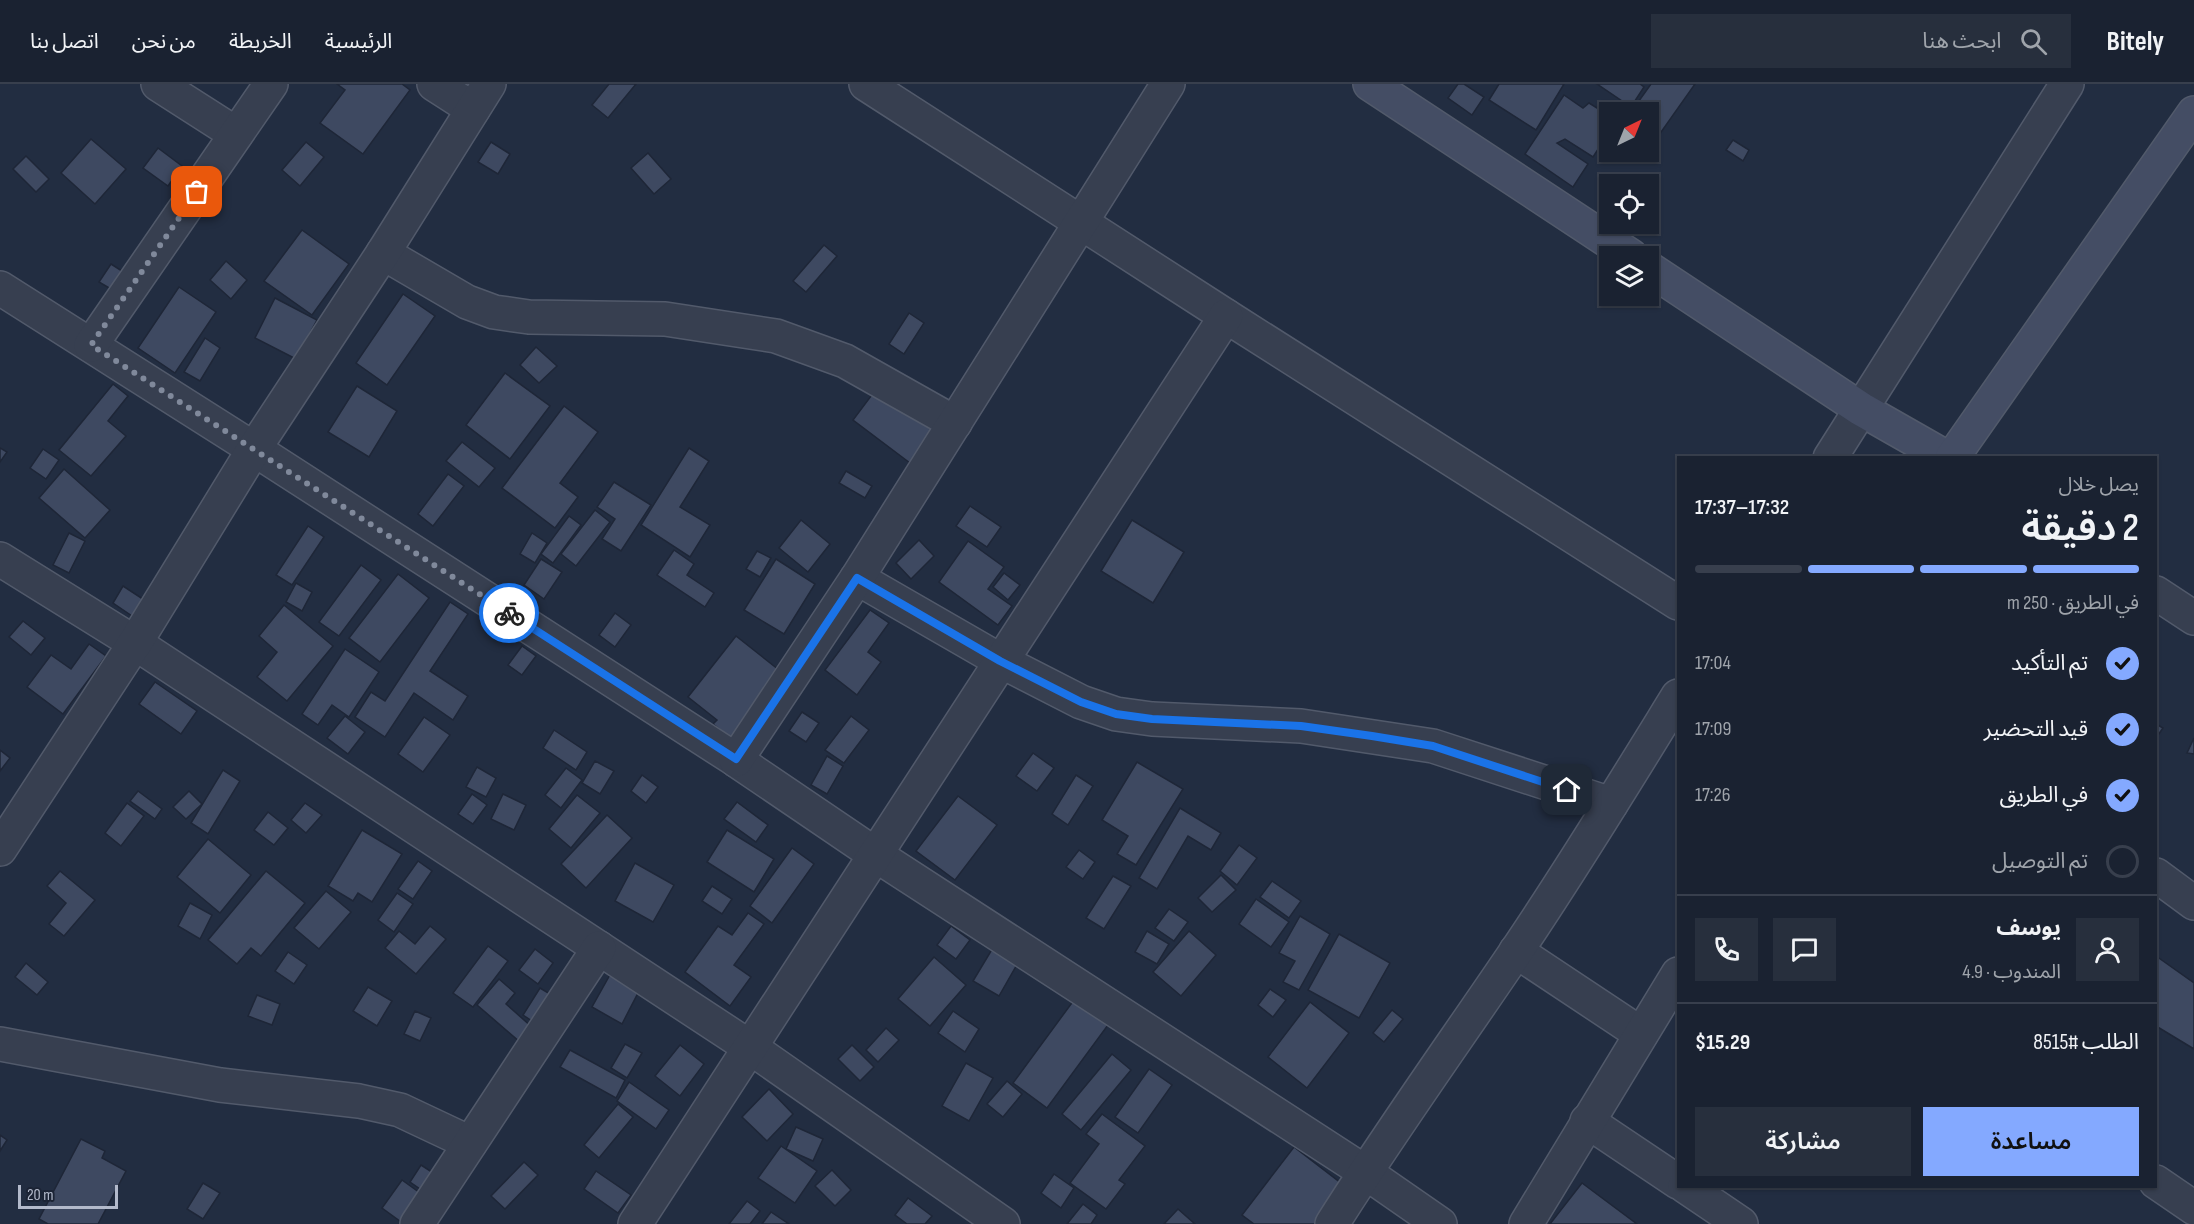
<!DOCTYPE html>
<html lang="ar">
<head>
<meta charset="utf-8">
<style>
  :root { --surface:#1a2231; --page:#272f3d; --text:#f1f3f6; --muted:#9fa4ab; --line:#383f4d; --accent:#84a9ff }
  body { margin:0; font-family:"Sofia Sans Condensed","Noto Sans Arabic",sans-serif; background:var(--page); color:var(--text); direction:rtl; height:100vh; display:flex; flex-direction:column; font-size:22px; white-space:nowrap }
  * { box-sizing:border-box; margin:0 }
  p { font-size:20px; color:var(--muted) }
  .icon { flex:none; width:33px; height:33px; fill:none; stroke:currentColor; stroke-width:2; stroke-linecap:round; stroke-linejoin:round }
  .map { position:relative; flex:1; overflow:hidden; direction:ltr }
  .side { position:absolute; left:1677px; top:372px; width:480px; height:732px; display:flex; flex-direction:column; background:var(--surface); border-radius:0px; box-shadow:0 2px 4px #0004,0 0 0 2px var(--line); direction:rtl }
  .side>* { flex:none }
  .needle { width:39px; rotate:43deg }
  .controls { position:absolute; left:1599px; top:18px; display:grid; gap:12px }
  .controls a { display:grid; place-items:center; width:60px; height:60px; border-radius:0px; background:var(--surface); box-shadow:0 2px 4px #0004,0 0 0 2px var(--line); font-size:30px }
  .scale { position:absolute; left:18px; bottom:15px; width:100px; box-sizing:border-box; padding-left:6px; border:3px solid #b3bacb; border-top:0; font-size:16px; line-height:21px; white-space:nowrap; color:#b3bacb; -webkit-text-stroke:4px #1c2435; paint-order:stroke }
  .pin { position:absolute; display:grid; place-items:center; width:51px; height:51px; color:#fff; margin:-26px; border-radius:12px; box-shadow:0 3px 9px #0006 }
  .courier { position:absolute; display:grid; place-items:center; width:60px; height:60px; margin:-30px; border:4px solid #1a73e8; border-radius:50%; background:#fff; color:#222; box-shadow:0 2px 8px #0007 }
  .summary em { font-style:normal; font-weight:600 }
  .summary div { display:flex; flex-direction:column-reverse }
  .summary { display:flex; align-items:center; justify-content:space-between; height:102px; padding:0 18px }
  h1 { font-size:39px; font-weight:600; line-height:45px }
  .bar { display:grid; grid-template-columns:repeat(4,1fr); gap:9px 6px; align-content:center; height:72px; padding:0 18px }
  .bar i { height:8px; border-radius:4px; background:var(--line) }
  .bar .current { background:var(--accent) }
  .bar p { grid-column:span 4 }
  .line { display:flex; align-items:center; gap:15px; padding:0 18px; border-top:2px solid var(--line) }
  .line div { flex:1 }
  .round { display:grid; place-items:center; flex:none; width:63px; height:63px; border-radius:0px; background:var(--page) }
  ol { padding:0 18px; list-style:none }
  li { display:flex; align-items:center; gap:18px; height:66px }
  li p { margin-inline-start:auto }
  li .icon { padding:6px; border-radius:50%; background:var(--accent); color:#111; stroke-width:4 }
  li:last-child { color:var(--muted) }
  li i { width:33px; height:33px; border:3px solid var(--line); border-radius:50% }
  .action { display:flex; gap:12px; margin-top:auto; padding:12px 18px }
  .action a { flex:1; height:69px; border-radius:0px; background:var(--accent); color:#111; font-size:24px; font-weight:600; line-height:69px; text-align:center }
  .action a+a { background:var(--page); color:var(--text) }
  header { display:flex; align-items:center; gap:36px; box-sizing:border-box; height:84px; padding:0 30px; background:var(--surface); border-bottom:2px solid var(--line) }
  header strong { font-size:28px }
  nav { display:flex; gap:33px; margin-inline-start:auto; font-size:21px }
  .search { width:420px; height:54px; background:var(--page); display:flex; align-items:center; gap:15px; box-sizing:border-box; padding:0 21px; border-radius:0px; color:var(--muted); font-size:22px }
  .map>svg:first-child { display:block }
  .building { fill:#3e4961; stroke:#1e2637; stroke-width:1.5 }
  .lines { fill:none; stroke-linecap:round; stroke-linejoin:round }
  .street-casing { stroke:#525a6b; stroke-width:36 }
  .secondary-casing { stroke:#525a6b; stroke-width:36 }
  .street { stroke:#373f50; stroke-width:33 }
  .secondary { stroke:#444d64; stroke-width:33 }
  .done { stroke:#80899b; stroke-width:6; stroke-dasharray:0 10.8 }
  .route { stroke:#1a73e8; stroke-width:8 }
</style>
</head>
<body>
<header>
<strong>Bitely</strong>
<div class="search"><svg class="icon" aria-label="search" viewBox="0 0 24 24"><circle cx="10" cy="10" r="6"/><path d="M15 15l6 6"/></svg>ابحث هنا</div>
<nav><a>الرئيسية</a><a>الخريطة</a><a>من نحن</a><a>اتصل بنا</a></nav>
</header>
<div class="map">
<svg width="2194" height="1140" viewBox="0 0 2194 1140">
  <rect width="100%" height="100%" fill="#222d41"/>
  <g class="building">
    <polygon points="337,0 402,0 410,6 363,70 320,39 345,6"/>
    <polygon points="609,0 636,0 608,34 592,21"/>
    <polygon points="1458,0 1464,0 1484,13 1472,31 1448,14"/>
    <polygon points="1499,0 1564,0 1536,46 1489,16"/>
    <polygon points="1597,0 1640,0 1644,3 1631,23"/>
    <polygon points="1651,0 1695,0 1659,51 1648,44 1648,28 1631,28"/>
    <polygon points="1564,11 1583,24 1589,19 1610,32 1610,47 1593,73 1565,55 1557,59 1588,80 1573,103 1525,70"/>
    <polygon points="91,55 126,85 95,120 61,89"/>
    <polygon points="1733,56 1749,66 1743,77 1726,66"/>
    <polygon points="306,58 324,73 300,102 282,86"/>
    <polygon points="491,58 510,70 498,90 478,78"/>
    <polygon points="158,64 182,82 168,102 143,84"/>
    <polygon points="648,69 671,95 654,110 631,84"/>
    <polygon points="26,72 49,95 36,108 13,85"/>
    <polygon points="302,146 349,180 312,231 264,197"/>
    <polygon points="824,161 837,172 806,208 793,197"/>
    <polygon points="226,177 247,196 231,215 210,196"/>
    <polygon points="111,180 133,194 121,211 99,198"/>
    <polygon points="179,203 216,228 175,289 138,264"/>
    <polygon points="403,210 435,232 387,301 356,279"/>
    <polygon points="275,214 317,236 296,275 255,254"/>
    <polygon points="909,229 924,239 904,270 889,260"/>
    <polygon points="205,254 220,264 200,297 184,288"/>
    <polygon points="536,263 557,282 539,299 520,281"/>
    <polygon points="505,289 550,322 510,375 466,341"/>
    <polygon points="113,300 128,312 108,337 126,352 91,392 59,366"/>
    <polygon points="357,302 397,327 369,373 328,348"/>
    <polygon points="877,304 937,350 914,382 853,336"/>
    <polygon points="564,322 598,348 560,399 578,413 555,444 502,404"/>
    <polygon points="462,358 495,384 479,403 446,377"/>
    <polygon points="0,364 7,368 0,378"/>
    <polygon points="689,364 709,377 680,423 710,441 690,473 641,441"/>
    <polygon points="43,365 59,376 46,395 30,384"/>
    <polygon points="64,385 110,426 85,454 39,414"/>
    <polygon points="846,387 872,402 865,414 839,399"/>
    <polygon points="448,390 464,402 433,442 418,430"/>
    <polygon points="614,398 651,421 621,467 602,455 615,435 597,423"/>
    <polygon points="970,422 1001,443 987,463 956,442"/>
    <polygon points="595,426 610,438 576,482 561,470"/>
    <polygon points="569,432 581,441 553,479 541,470"/>
    <polygon points="801,436 830,460 808,488 779,464"/>
    <polygon points="1132,436 1184,468 1153,519 1101,487"/>
    <polygon points="308,442 324,453 292,501 276,491"/>
    <polygon points="69,449 85,457 69,489 53,481"/>
    <polygon points="532,449 547,459 535,479 520,470"/>
    <polygon points="919,456 934,472 911,495 896,479"/>
    <polygon points="968,457 1004,483 988,505 1012,522 998,541 939,498"/>
    <polygon points="674,466 694,480 687,491 714,509 705,523 657,491"/>
    <polygon points="757,467 771,474 760,493 746,485"/>
    <polygon points="541,475 562,488 544,515 524,501"/>
    <polygon points="776,475 815,500 784,550 744,526"/>
    <polygon points="361,481 381,496 339,552 319,538"/>
    <polygon points="1004,489 1020,501 1008,516 993,503"/>
    <polygon points="398,490 429,514 380,578 349,554"/>
    <polygon points="296,499 312,508 302,527 286,518"/>
    <polygon points="123,502 152,521 141,538 113,519"/>
    <polygon points="450,518 468,530 430,587 468,612 453,636 414,609 385,653 355,633 371,608 385,617"/>
    <polygon points="284,521 333,562 287,617 257,593 277,568 259,552"/>
    <polygon points="870,526 889,539 868,568 881,578 857,611 825,586"/>
    <polygon points="615,529 631,541 615,563 599,551"/>
    <polygon points="23,537 45,554 31,571 9,553"/>
    <polygon points="736,552 784,590 731,655 713,640 717,636 688,613"/>
    <polygon points="89,560 106,572 63,630 27,603 51,571 71,585"/>
    <polygon points="522,562 536,572 522,591 508,581"/>
    <polygon points="345,565 379,588 349,633 332,621 318,641 302,630"/>
    <polygon points="155,598 197,627 181,650 139,620"/>
    <polygon points="802,628 819,639 806,658 789,647"/>
    <polygon points="345,632 365,648 348,670 327,654"/>
    <polygon points="851,632 869,646 844,679 825,666"/>
    <polygon points="424,633 450,651 423,688 398,670"/>
    <polygon points="2156,640 2163,644 2156,654"/>
    <polygon points="554,646 587,668 576,686 543,664"/>
    <polygon points="2194,654 2194,670 2187,669"/>
    <polygon points="0,666 10,674 0,687"/>
    <polygon points="1033,669 1054,684 1037,707 1016,692"/>
    <polygon points="827,672 843,682 827,710 811,701"/>
    <polygon points="595,677 614,687 600,710 582,699"/>
    <polygon points="1137,678 1183,705 1136,781 1117,770 1128,752 1102,736"/>
    <polygon points="477,683 496,694 486,713 466,703"/>
    <polygon points="566,684 582,696 561,724 545,711"/>
    <polygon points="223,686 240,697 208,750 191,739"/>
    <polygon points="642,691 658,703 646,719 631,707"/>
    <polygon points="1076,691 1093,702 1068,741 1052,730"/>
    <polygon points="138,707 162,725 155,735 130,717"/>
    <polygon points="189,707 202,720 186,735 173,723"/>
    <polygon points="472,710 487,721 473,740 458,730"/>
    <polygon points="503,710 526,721 514,746 491,735"/>
    <polygon points="577,711 600,729 571,764 549,745"/>
    <polygon points="958,712 997,741 955,796 916,767"/>
    <polygon points="737,718 768,741 756,758 724,735"/>
    <polygon points="127,719 144,732 121,762 105,749"/>
    <polygon points="305,719 322,731 306,749 291,736"/>
    <polygon points="1180,724 1221,749 1211,766 1188,752 1157,805 1139,794"/>
    <polygon points="268,728 288,744 274,761 254,746"/>
    <polygon points="607,731 632,754 586,804 561,780"/>
    <polygon points="362,746 402,770 372,818 358,809 353,817 328,802"/>
    <polygon points="727,746 774,775 754,808 707,778"/>
    <polygon points="208,755 251,791 220,829 177,793"/>
    <polygon points="1239,761 1257,774 1237,801 1220,787"/>
    <polygon points="792,764 814,780 772,839 750,822"/>
    <polygon points="1079,766 1095,778 1083,795 1066,783"/>
    <polygon points="418,777 432,787 413,815 398,805"/>
    <polygon points="635,779 674,801 653,838 615,817"/>
    <polygon points="60,787 95,816 64,852 49,840 66,819 47,802"/>
    <polygon points="266,787 305,819 261,872 251,864 237,880 208,856"/>
    <polygon points="1221,791 1236,806 1212,828 1198,814"/>
    <polygon points="1113,792 1131,802 1104,845 1086,834"/>
    <polygon points="1272,797 1301,817 1289,834 1260,813"/>
    <polygon points="712,802 732,815 722,830 702,817"/>
    <polygon points="326,807 351,828 319,865 294,844"/>
    <polygon points="397,809 413,820 394,848 378,836"/>
    <polygon points="1256,815 1289,838 1271,863 1239,840"/>
    <polygon points="190,819 212,831 200,855 178,842"/>
    <polygon points="1169,825 1188,838 1174,857 1155,844"/>
    <polygon points="748,829 764,840 734,881 751,893 730,922 685,888 718,842 732,851"/>
    <polygon points="1300,832 1330,850 1299,906 1283,898 1295,877 1279,869"/>
    <polygon points="430,842 446,855 416,890 385,864 399,847 415,860"/>
    <polygon points="951,842 970,856 956,875 937,861"/>
    <polygon points="1147,847 1169,860 1157,880 1135,868"/>
    <polygon points="1189,847 1216,871 1181,912 1153,888"/>
    <polygon points="1339,850 1390,879 1359,934 1308,906"/>
    <polygon points="488,862 508,877 473,923 453,909"/>
    <polygon points="994,862 1019,877 999,912 973,897"/>
    <polygon points="535,865 553,879 538,900 519,886"/>
    <polygon points="288,868 307,881 294,900 275,887"/>
    <polygon points="2156,872 2194,899 2194,965 2156,942"/>
    <polygon points="934,873 966,901 930,942 898,915"/>
    <polygon points="26,879 48,898 37,911 15,893"/>
    <polygon points="611,889 640,905 622,940 592,923"/>
    <polygon points="499,895 515,909 506,920 533,944 520,958 477,921"/>
    <polygon points="368,903 392,917 377,942 353,927"/>
    <polygon points="540,904 555,913 538,941 523,931"/>
    <polygon points="1270,905 1286,916 1273,933 1258,921"/>
    <polygon points="257,911 280,920 272,941 248,932"/>
    <polygon points="1074,916 1108,941 1047,1024 1013,999"/>
    <polygon points="1310,918 1349,949 1307,1004 1268,973"/>
    <polygon points="1392,926 1403,935 1384,958 1373,949"/>
    <polygon points="415,927 431,934 420,957 404,950"/>
    <polygon points="953,927 979,945 965,968 938,949"/>
    <polygon points="886,944 899,956 878,978 866,966"/>
    <polygon points="625,960 642,969 627,994 611,984"/>
    <polygon points="680,961 704,980 680,1012 655,992"/>
    <polygon points="852,961 874,983 860,997 838,975"/>
    <polygon points="570,966 625,996 616,1014 560,983"/>
    <polygon points="1112,970 1131,986 1081,1046 1062,1030"/>
    <polygon points="966,979 993,994 969,1037 942,1022"/>
    <polygon points="1149,985 1172,1001 1138,1049 1115,1033"/>
    <polygon points="1007,997 1022,1010 1003,1033 987,1020"/>
    <polygon points="629,998 669,1026 656,1045 617,1017"/>
    <polygon points="769,1005 793,1030 767,1057 742,1033"/>
    <polygon points="618,1020 633,1033 599,1074 584,1061"/>
    <polygon points="1102,1030 1145,1062 1119,1096 1125,1100 1106,1125 1070,1099 1099,1060 1086,1050"/>
    <polygon points="796,1043 823,1055 813,1077 786,1065"/>
    <polygon points="0,1051 7,1056 0,1067"/>
    <polygon points="81,1055 105,1067 102,1074 126,1087 98,1140 48,1140 39,1135"/>
    <polygon points="781,1062 817,1087 795,1119 758,1094"/>
    <polygon points="1294,1063 1346,1103 1318,1140 1254,1140 1242,1131"/>
    <polygon points="524,1078 538,1091 505,1125 491,1112"/>
    <polygon points="421,1081 438,1092 426,1109 410,1098"/>
    <polygon points="832,1086 851,1106 835,1122 815,1102"/>
    <polygon points="596,1087 631,1111 618,1129 584,1105"/>
    <polygon points="1054,1090 1074,1104 1061,1124 1041,1109"/>
    <polygon points="402,1096 427,1114 404,1140 382,1124"/>
    <polygon points="203,1099 220,1109 203,1135 187,1125"/>
    <polygon points="1582,1099 1637,1140 1550,1140"/>
    <polygon points="908,1114 932,1132 925,1140 907,1140 895,1131"/>
    <polygon points="747,1117 760,1127 750,1140 729,1140"/>
    <polygon points="1083,1120 1097,1131 1091,1140 1067,1140"/>
    <polygon points="1178,1125 1195,1140 1164,1140"/>
    <polygon points="771,1128 789,1140 762,1140"/>
  </g>
  <g class="lines">
    <g class="street-casing">
      <g id="street">
        <polyline points="158,0 236,50"/>
        <polyline points="434,0 473,25"/>
        <polyline points="866,0 1226,232 1678,519"/>
        <polyline points="383,169 467,218 494,228 529,233 665,235 776,252 845,277 955,339"/>
        <polyline points="0,204 254,365 736,676 876,771 1365,1088 1440,1140"/>
        <polyline points="91,261 271,0"/>
        <polyline points="1830,374 2067,0"/>
        <polyline points="0,475 135,559 751,964 1003,1140"/>
        <polyline points="857,494 1001,577 1081,618 1116,630 1152,635 1301,642 1433,662 1611,720"/>
        <polyline points="2156,509 2194,534"/>
        <polyline points="736,676 857,494 1168,0"/>
        <polyline points="0,765 135,559 254,365 383,169 489,0"/>
        <polyline points="2156,791 2194,819"/>
        <polyline points="1516,867 1641,950"/>
        <polyline points="0,960 220,1001 359,1017 400,1026 470,1059"/>
        <polyline points="1587,1037 1678,1098"/>
        <polyline points="2156,1098 2194,1124"/>
        <polyline points="1685,1102 1741,1140"/>
        <polyline points="417,1140 599,864"/>
        <polyline points="635,1140 1226,232"/>
        <path d="M1332,1140C1390,1048 1454,959 1515,869C1572,785 1625,698 1678,612"/>
        <polyline points="1526,1140 1678,890"/>
      </g>
    </g>
    <g class="secondary-casing">
      <g id="secondary">
        <polyline points="1370,0 1631,172"/>
        <polyline points="1648,184 1861,325 1947,374"/>
        <polyline points="1952,374 2194,29"/>
      </g>
    </g>
    <use href="#street" class="street"/>
    <use href="#secondary" class="secondary"/>
  </g>
  <g class="lines">
    <polyline class="done" points="197,108 91,261 509,529"/>
    <polyline class="route" points="509,529 736,675 857,494 1000,577 1081,618 1116,630 1152,635 1301,642 1372,652 1433,662 1567,706"/>
  </g>
</svg>
<div class="controls">
<a><svg class="needle" viewBox="-14 -14 28 28"><path d="M0-13l5 13h-10z" fill="#e53935"/><path d="M0 13l5-13h-10z" fill="#9fa4ab"/></svg></a>
<a><svg class="icon" aria-label="locate" viewBox="0 0 24 24"><circle cx="12" cy="12" r="6"/><path d="M12 2v4M12 18v4M2 12h4M18 12h4"/></svg></a>
<a><svg class="icon" aria-label="layers" viewBox="0 0 24 24"><path d="M12 4l9 5-9 5-9-5zM3 14l9 5 9-5"/></svg></a>
</div>
<div class="scale">20 m</div>
<div class="pin" style="left:197px;top:108px;background:#ea580c"><svg class="icon" aria-label="bag" viewBox="0 0 24 24"><path d="M5 8h14l-1 12H6zM9 8a3 3 0 0 1 6 0"/></svg></div>
<div class="pin" style="left:1567px;top:706px;background:#1f2937"><svg class="icon" aria-label="home" viewBox="0 0 24 24"><path d="M3 11l9-7 9 7M6 9v11h12V9"/></svg></div>
<div class="courier" style="left:509px;top:529px"><svg class="icon" aria-label="bike" viewBox="0 0 24 24"><circle cx="6" cy="16" r="4"/><circle cx="18" cy="16" r="4"/><path d="M6 16l4-8h5l3 8M10 8l3 8H6M13 5h3"/></svg></div>
<section class="side">
<div class="summary"><div><h1>2 دقيقة</h1><p>يصل خلال</p></div><em>17:32–17:37</em></div>
<div class="bar"><i class="current"></i><i class="current"></i><i class="current"></i><i></i><p>في الطريق · 250 m</p></div>
<ol>
<li><svg class="icon" aria-label="check" viewBox="0 0 24 24"><path d="M5 12l5 5 9-10"/></svg>تم التأكيد<p>17:04</p></li>
<li><svg class="icon" aria-label="check" viewBox="0 0 24 24"><path d="M5 12l5 5 9-10"/></svg>قيد التحضير<p>17:09</p></li>
<li><svg class="icon" aria-label="check" viewBox="0 0 24 24"><path d="M5 12l5 5 9-10"/></svg>في الطريق<p>17:26</p></li>
<li><i></i>تم التوصيل</li>
</ol>
<div class="line" style="height:108px"><a class="round"><svg class="icon" aria-label="person" viewBox="0 0 24 24"><circle cx="12" cy="8" r="4"/><path d="M4 21q1-7 8-7t8 7"/></svg></a><div><b>يوسف</b><p>المندوب · 4.9</p></div><a class="round"><svg class="icon" aria-label="chat" viewBox="0 0 24 24"><path d="M4 5h16v11H9l-5 4z"/></svg></a><a class="round"><svg class="icon" aria-label="phone" viewBox="0 0 24 24"><path d="M5 4h4l2 5-3 2q2 4 5 5l2-3 5 2v4C11 20 4 13 5 4z"/></svg></a></div>
<div class="line" style="height:78px"><div>الطلب #8515</div><b>$15.29</b></div>
<div class="action"><a>مساعدة</a><a>مشاركة</a></div>
</section>
</div>
</body>
</html>
